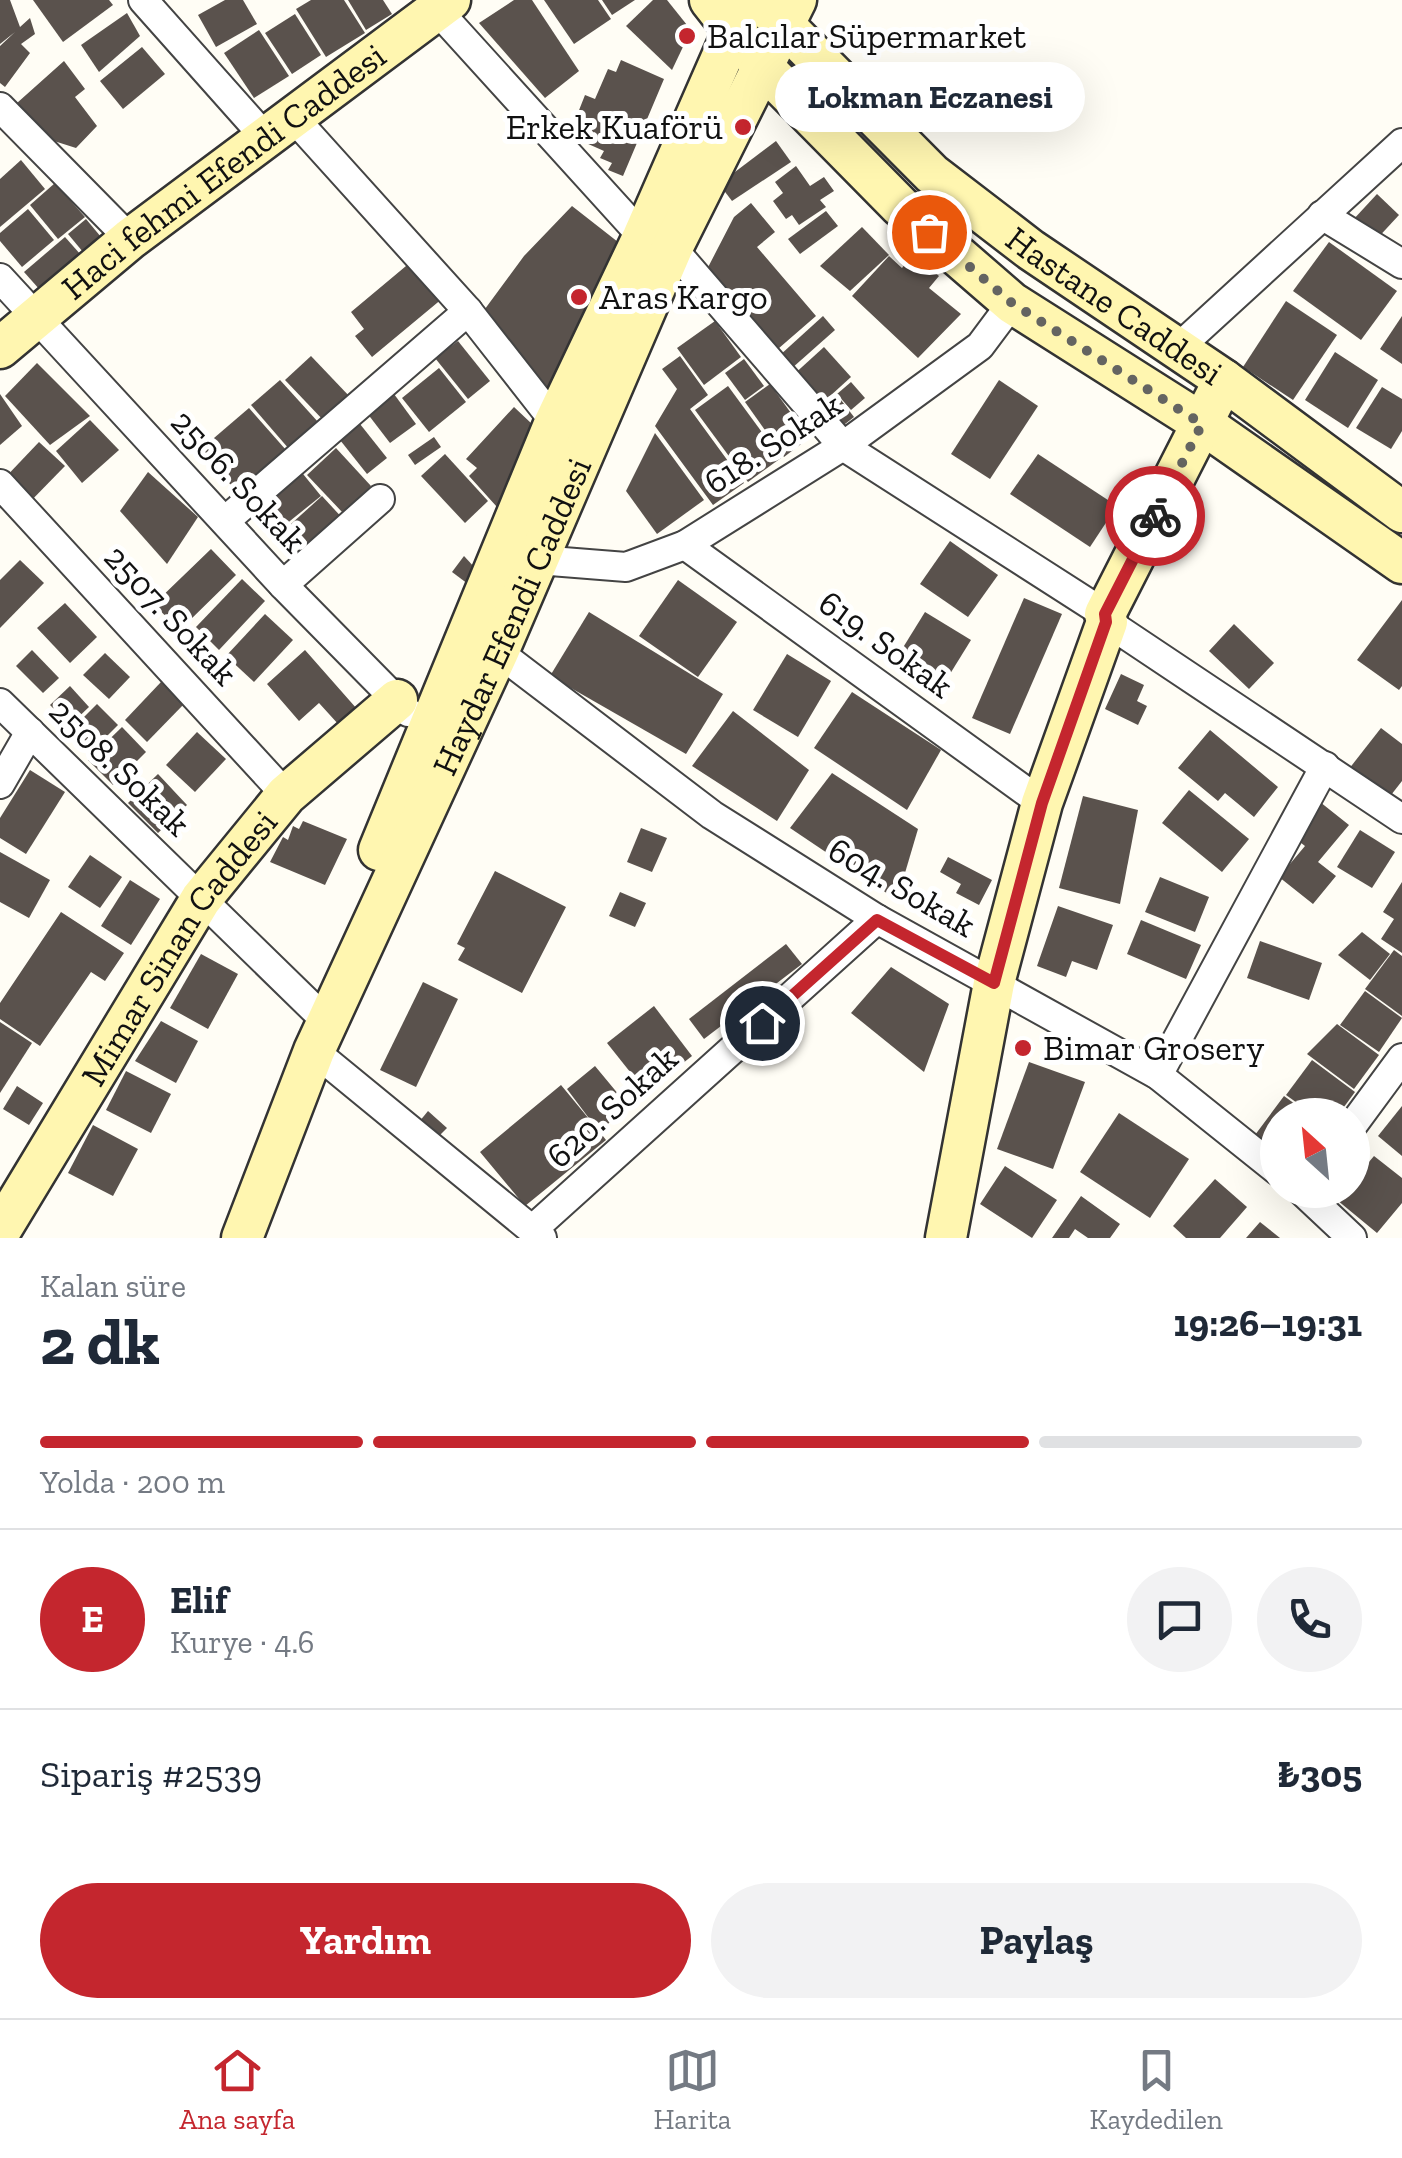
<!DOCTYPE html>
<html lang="tr">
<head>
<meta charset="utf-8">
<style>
  :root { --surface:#fff; --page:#f2f2f3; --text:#1f2937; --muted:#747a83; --line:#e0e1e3; --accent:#c4262e }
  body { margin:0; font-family:"Zilla Slab",serif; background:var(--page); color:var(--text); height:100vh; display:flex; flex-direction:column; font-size:38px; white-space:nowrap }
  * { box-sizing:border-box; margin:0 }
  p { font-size:32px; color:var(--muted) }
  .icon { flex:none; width:55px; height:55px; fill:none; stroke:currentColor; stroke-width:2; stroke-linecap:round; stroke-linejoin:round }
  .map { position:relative; height:1238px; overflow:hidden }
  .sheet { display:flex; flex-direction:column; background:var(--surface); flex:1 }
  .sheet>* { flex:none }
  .needle { width:65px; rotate:333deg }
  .buttons { position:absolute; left:1260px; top:1098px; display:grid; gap:20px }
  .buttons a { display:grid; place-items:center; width:110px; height:110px; border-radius:50%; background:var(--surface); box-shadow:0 10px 40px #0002; font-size:50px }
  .pin { position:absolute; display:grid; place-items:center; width:85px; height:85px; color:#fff; margin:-42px; border:5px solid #fff; border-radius:50%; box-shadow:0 2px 10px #0007 }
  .courier { position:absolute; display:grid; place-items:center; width:100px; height:100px; margin:-50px; border:8px solid #c4262e; border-radius:50%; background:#fff; color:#222; box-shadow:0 2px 12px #0007 }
  .bubble { position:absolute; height:70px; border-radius:35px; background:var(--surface); box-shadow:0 10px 40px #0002; font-size:32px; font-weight:800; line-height:70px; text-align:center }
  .headline em { font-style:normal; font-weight:800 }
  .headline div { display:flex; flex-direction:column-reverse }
  .headline { display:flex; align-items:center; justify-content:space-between; height:170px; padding:0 40px }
  h1 { font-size:65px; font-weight:800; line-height:75px }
  .bar { display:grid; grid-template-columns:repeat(4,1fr); gap:15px 10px; align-content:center; height:120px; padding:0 40px }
  .bar i { height:12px; border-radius:8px; background:var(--line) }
  .bar .on { background:var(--accent) }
  .bar p { grid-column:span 4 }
  .line { display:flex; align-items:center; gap:25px; padding:0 40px; border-top:2px solid var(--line) }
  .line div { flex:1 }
  .round { display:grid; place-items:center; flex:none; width:105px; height:105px; border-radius:52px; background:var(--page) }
  .primary-button { display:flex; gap:20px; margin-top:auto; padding:20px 40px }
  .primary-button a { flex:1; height:115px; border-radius:60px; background:var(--accent); color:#fff; font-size:40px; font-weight:800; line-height:115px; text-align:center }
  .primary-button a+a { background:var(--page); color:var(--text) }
  .dock { display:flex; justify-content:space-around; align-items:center; height:140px; border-top:2px solid var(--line); background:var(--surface); font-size:28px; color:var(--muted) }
  .dock a { display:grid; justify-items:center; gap:5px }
  .dock .on { color:var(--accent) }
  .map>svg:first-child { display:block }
  .building { fill:#5a524d }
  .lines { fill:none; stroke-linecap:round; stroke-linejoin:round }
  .street-casing { stroke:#444; stroke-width:32 }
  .secondary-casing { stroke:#333; stroke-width:45 }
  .street { stroke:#fff; stroke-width:28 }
  .secondary { stroke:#fff6b0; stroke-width:40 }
  .done { stroke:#646461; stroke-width:10; stroke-dasharray:0 18 }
  .route { stroke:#c4262e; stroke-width:12 }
  .poi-dot { fill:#c4262e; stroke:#fff; stroke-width:4 }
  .labels { text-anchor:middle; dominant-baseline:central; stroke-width:10; stroke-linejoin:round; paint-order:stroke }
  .poi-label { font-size:35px; fill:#111; stroke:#fff; text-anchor:start }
  .street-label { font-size:35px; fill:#111; stroke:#fff }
</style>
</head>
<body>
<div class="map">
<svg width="1402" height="1238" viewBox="0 0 1402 1238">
  <rect width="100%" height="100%" fill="#fffdf5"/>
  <g class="building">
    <polygon points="0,0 10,0 20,27 30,18 35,34 21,44 30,53 5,87 0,83 0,46 15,32 0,44"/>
    <polygon points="33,0 109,0 113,5 63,42"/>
    <polygon points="225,0 243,0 257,24 216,47 198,15"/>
    <polygon points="311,0 344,0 365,33 326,57 296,9"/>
    <polygon points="348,0 383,0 392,14 366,30"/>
    <polygon points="514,0 532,0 579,71 545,98 479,23"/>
    <polygon points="544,0 598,0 611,19 574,44"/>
    <polygon points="602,0 635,0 612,15"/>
    <polygon points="653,0 667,0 691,30 672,70 626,26"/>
    <polygon points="127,13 140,36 99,72 81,45"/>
    <polygon points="295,14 321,55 292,74 265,33"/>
    <polygon points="259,30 289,76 254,98 224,53"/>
    <polygon points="142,47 165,74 123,109 100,81"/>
    <polygon points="621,60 664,79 623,176 608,170 612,163 600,158 604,151 586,143 590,135 572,128 585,95 595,99 608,69 616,72"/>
    <polygon points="64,61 85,89 75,97 97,126 76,148 54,141 17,103"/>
    <polygon points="776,141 791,162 732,201 719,184"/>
    <polygon points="21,160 45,189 0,227 0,179"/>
    <polygon points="796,166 810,186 824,177 834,191 820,200 826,207 799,225 792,215 786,219 773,201 783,193 775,182"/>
    <polygon points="55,183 85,217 58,239 30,205"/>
    <polygon points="1377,194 1399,215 1374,242 1352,221"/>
    <polygon points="751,203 775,232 757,247 816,316 771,355 703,277 734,217"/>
    <polygon points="572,206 618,242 592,295 554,395 482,313 524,256"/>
    <polygon points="28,209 54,240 22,267 0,241 0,233"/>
    <polygon points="826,211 838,226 800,254 788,239"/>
    <polygon points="86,219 101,237 83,252 68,234"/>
    <polygon points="862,227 889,255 850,291 820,266"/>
    <polygon points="65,237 81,255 40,290 24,272"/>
    <polygon points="1329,242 1397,291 1361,340 1293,291"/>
    <polygon points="913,254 939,276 929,288 961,314 918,358 852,296 889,256 902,268"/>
    <polygon points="412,261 443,298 372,357 355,336 364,329 351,312"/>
    <polygon points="1286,301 1337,335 1293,400 1243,367"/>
    <polygon points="823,316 835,330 791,369 779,356"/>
    <polygon points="1402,316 1402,364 1380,349"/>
    <polygon points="715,321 741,357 704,385 677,348"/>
    <polygon points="458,341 490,381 468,399 435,358"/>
    <polygon points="824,347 851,377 818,407 791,377"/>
    <polygon points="1335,352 1378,380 1348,428 1305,400"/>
    <polygon points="311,356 351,398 325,422 285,380"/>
    <polygon points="680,356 708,395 690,409 744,483 713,505 655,426 677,389 662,369"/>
    <polygon points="744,359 764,386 745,400 725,373"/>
    <polygon points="37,363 90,416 50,445 5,396"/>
    <polygon points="439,368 466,402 429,432 402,398"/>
    <polygon points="280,380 319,423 289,449 251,405"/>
    <polygon points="999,380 1038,406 990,479 951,454"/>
    <polygon points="851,382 865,398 851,410 837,394"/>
    <polygon points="770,384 809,438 784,457 745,402"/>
    <polygon points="728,386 781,458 748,482 695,410"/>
    <polygon points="1382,387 1402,399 1402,431 1391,449 1356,428"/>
    <polygon points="0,394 22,426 0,445"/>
    <polygon points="394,394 416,424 390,443 367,413"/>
    <polygon points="838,396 854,417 836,431 820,409"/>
    <polygon points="514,407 532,424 497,507 469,476 477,468 466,459"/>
    <polygon points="249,408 286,450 237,492 200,450"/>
    <polygon points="90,420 119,450 82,483 56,451"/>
    <polygon points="360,424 387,458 367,474 340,440"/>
    <polygon points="655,433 704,500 657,534 626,491"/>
    <polygon points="434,437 441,447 415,465 408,455"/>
    <polygon points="39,442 65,466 24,508 0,483"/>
    <polygon points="336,448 371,486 343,513 307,475"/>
    <polygon points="445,454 488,501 465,523 421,476"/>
    <polygon points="1038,454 1117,506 1090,547 1010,494"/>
    <polygon points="299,469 321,496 275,533 253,507"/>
    <polygon points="148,472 198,517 167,564 120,511"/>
    <polygon points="322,496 346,522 314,550 291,524"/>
    <polygon points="950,541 998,575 968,617 920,584"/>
    <polygon points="211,549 236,575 186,624 177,615 171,622 154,604"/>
    <polygon points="464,556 476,569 468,584 452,572"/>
    <polygon points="20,560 44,583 0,628 0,580"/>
    <polygon points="242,579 265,601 219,650 196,627"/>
    <polygon points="678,580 737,622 698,677 639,636"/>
    <polygon points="1024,598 1062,614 1010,734 972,718"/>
    <polygon points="1402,600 1402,686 1399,690 1357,660"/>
    <polygon points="65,603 97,637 70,663 37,628"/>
    <polygon points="589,612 723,694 686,754 550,676"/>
    <polygon points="925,612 971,640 945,682 899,654"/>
    <polygon points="265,614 293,640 254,682 226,656"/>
    <polygon points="1234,624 1274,663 1249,689 1209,651"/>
    <polygon points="32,650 59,678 43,693 16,666"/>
    <polygon points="305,650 357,709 339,725 319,703 299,721 267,684"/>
    <polygon points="105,653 130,677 109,699 83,675"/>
    <polygon points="787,654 831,681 798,737 753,710"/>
    <polygon points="1121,674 1144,685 1137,701 1147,706 1138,725 1105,709"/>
    <polygon points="161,682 184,704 147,742 125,720"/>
    <polygon points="70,686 89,707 70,725 50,705"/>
    <polygon points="852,692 941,750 907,810 814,748"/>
    <polygon points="97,704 118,725 88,755 67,734"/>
    <polygon points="733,711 809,770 777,821 692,766"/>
    <polygon points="122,727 146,752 113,785 88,760"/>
    <polygon points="1381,728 1402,744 1402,781 1384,804 1345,774"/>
    <polygon points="1210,730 1278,787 1254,817 1225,793 1218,801 1178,768"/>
    <polygon points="197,732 226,759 195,792 166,765"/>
    <polygon points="30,770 65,792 26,854 0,838 0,818"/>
    <polygon points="832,773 918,829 897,900 790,828"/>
    <polygon points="158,774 187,805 158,833 128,803"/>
    <polygon points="1189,790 1249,839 1222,872 1162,823"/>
    <polygon points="1083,796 1138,810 1120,904 1059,888"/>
    <polygon points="1320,802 1349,825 1318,862 1336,876 1313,904 1279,877 1305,846 1292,836"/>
    <polygon points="303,821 347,839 325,885 270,862 283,837 288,840 293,826 299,829"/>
    <polygon points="641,828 667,838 652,872 627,862"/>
    <polygon points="1360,830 1395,852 1372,888 1337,867"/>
    <polygon points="0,852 50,880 29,918 0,902"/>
    <polygon points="90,855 122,877 100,908 68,887"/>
    <polygon points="948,857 992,880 979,905 956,893 961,884 940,872"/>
    <polygon points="495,871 566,907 522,993 458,960 465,948 457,944"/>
    <polygon points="1160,877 1209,897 1195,932 1145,912"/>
    <polygon points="130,880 160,899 131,945 101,926"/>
    <polygon points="1402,882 1402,953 1381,939 1394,919 1383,912"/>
    <polygon points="620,892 646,903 635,927 609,916"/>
    <polygon points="1058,906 1113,925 1097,970 1072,961 1066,977 1037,966"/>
    <polygon points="61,912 124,953 105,981 91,972 40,1046 0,1019 0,1003"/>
    <polygon points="1141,920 1201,945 1186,979 1127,954"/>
    <polygon points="1362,932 1390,954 1370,980 1338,955"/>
    <polygon points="1260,941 1322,963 1309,1000 1247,978"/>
    <polygon points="786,944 802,964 704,1039 689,1019"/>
    <polygon points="1394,950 1402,956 1402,1016 1365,989"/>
    <polygon points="201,954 238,974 208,1029 170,1008"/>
    <polygon points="891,967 949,1004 924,1072 851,1013"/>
    <polygon points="423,982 458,999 416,1087 380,1070"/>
    <polygon points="1365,991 1402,1018 1379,1052 1340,1025"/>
    <polygon points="654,1006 692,1056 646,1092 607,1043"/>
    <polygon points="161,1021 198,1041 176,1083 135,1061"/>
    <polygon points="0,1022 32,1043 0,1093"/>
    <polygon points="1337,1024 1379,1055 1354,1089 1307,1054"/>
    <polygon points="1312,1060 1355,1092 1338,1115 1314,1115 1286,1095"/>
    <polygon points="1029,1062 1085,1082 1053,1169 997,1149"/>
    <polygon points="595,1066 629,1107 599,1131 606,1140 525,1206 480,1152 561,1085 594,1125 567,1089"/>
    <polygon points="126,1071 171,1094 151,1133 106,1110"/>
    <polygon points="17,1086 43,1103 29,1125 3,1109"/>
    <polygon points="1284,1096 1310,1115 1278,1115 1278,1151 1255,1135"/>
    <polygon points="1402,1106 1402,1156 1378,1136"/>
    <polygon points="428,1111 447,1128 437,1138 419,1122"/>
    <polygon points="1119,1113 1189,1159 1150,1218 1080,1172"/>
    <polygon points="93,1125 138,1149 113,1196 68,1173"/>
    <polygon points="1374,1156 1402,1178 1402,1203 1377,1233 1337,1200 1346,1190 1352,1190 1352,1182"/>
    <polygon points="1005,1166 1057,1200 1032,1238 980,1204"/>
    <polygon points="1215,1179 1247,1207 1220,1238 1186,1238 1173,1226"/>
    <polygon points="1081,1196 1120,1224 1110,1238 1088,1238 1075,1229 1069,1238 1052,1238"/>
    <polygon points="1260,1222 1280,1238 1246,1238"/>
  </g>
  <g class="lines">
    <g class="street-casing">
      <g id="street">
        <polyline points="143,0 264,136"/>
        <polyline points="437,10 643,237"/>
        <polyline points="0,107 130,239"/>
        <polyline points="292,116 468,311 555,422"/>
        <polyline points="1322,215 1402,264"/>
        <polyline points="672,248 843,446 1105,614"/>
        <polyline points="0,278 283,585 408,712"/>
        <polyline points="1177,349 1402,143"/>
        <polyline points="0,484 286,795"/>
        <polyline points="225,521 468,311"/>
        <polyline points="685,545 1042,803"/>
        <polyline points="538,560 626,567 685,545 843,446 980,346 1012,303"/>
        <polyline points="283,585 380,499"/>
        <polyline points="1107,622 1402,819"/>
        <polyline points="498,652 712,815 877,919 1158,1075 1278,1171"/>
        <polyline points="0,703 316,1011"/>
        <polyline points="0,784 30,732"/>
        <polyline points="314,1051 542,1238"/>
        <polyline points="1158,1075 1325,766"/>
        <polyline points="1352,1126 1402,1058"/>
        <polyline points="1301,1190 1352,1238"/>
        <polyline points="532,1230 877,919"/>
      </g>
    </g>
    <g class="secondary-casing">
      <g id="secondary">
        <polyline points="710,0 762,66 900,206 1012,303 1203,424 1402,563"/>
        <path id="s1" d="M765,6L932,174L1031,250L1224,380L1402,512"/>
        <path id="s2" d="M0,348L130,239L450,0"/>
        <polyline points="379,850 555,422 643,237 747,0"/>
        <path id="s3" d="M0,1231L201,899L286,795L397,700"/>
        <path id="s4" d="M242,1238L314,1051L498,652L672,248L796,0"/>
        <polyline points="946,1238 994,983 1042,803 1107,622 1105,614 1224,380"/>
      </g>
    </g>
    <use href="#street" class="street"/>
    <use href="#secondary" class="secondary"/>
  </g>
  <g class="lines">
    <polyline class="done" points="929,232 1012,303 1202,424 1155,516"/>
    <polyline class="route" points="762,1023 877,920 994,983 1042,803 1106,622 1105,614 1155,516"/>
  </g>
  <g class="poi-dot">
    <circle cx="687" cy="36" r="10"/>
    <circle cx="743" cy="127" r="10"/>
    <circle cx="579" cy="297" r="10"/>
    <circle cx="1023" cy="1048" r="10"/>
  </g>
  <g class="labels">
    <g class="poi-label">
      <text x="707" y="36">Balcılar Süpermarket</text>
      <text x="723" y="127" text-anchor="end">Erkek Kuaförü</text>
      <text x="599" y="297">Aras Kargo</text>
      <text x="1043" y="1048">Bimar Grosery</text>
    </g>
    <g class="street-label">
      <text stroke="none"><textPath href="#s2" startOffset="285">Haci fehmi Efendi Caddesi</textPath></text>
      <text stroke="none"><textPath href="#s1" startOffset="462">Hastane Caddesi</textPath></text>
      <text transform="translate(773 443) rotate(-33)">618. Sokak</text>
      <text transform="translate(239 481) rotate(47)">2506. Sokak</text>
      <text transform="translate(171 615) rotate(47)">2507. Sokak</text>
      <text stroke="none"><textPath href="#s4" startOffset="678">Haydar Efendi Caddesi</textPath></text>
      <text transform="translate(886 644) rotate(36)">619. Sokak</text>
      <text transform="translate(120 767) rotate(44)">2508. Sokak</text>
      <text transform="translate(902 887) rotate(30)">604. Sokak</text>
      <text stroke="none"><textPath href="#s3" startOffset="335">Mimar Sinan Caddesi</textPath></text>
      <text transform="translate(612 1107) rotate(-42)">620. Sokak</text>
    </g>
  </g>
</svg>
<div class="buttons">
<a><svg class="needle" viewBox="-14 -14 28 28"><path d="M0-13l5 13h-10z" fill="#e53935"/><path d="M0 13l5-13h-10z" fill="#747a83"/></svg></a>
</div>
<div class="pin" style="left:929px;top:232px;background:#ea580c"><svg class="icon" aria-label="bag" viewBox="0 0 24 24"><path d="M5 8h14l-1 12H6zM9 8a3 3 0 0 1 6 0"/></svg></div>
<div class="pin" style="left:762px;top:1023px;background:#1f2937"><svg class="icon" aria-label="home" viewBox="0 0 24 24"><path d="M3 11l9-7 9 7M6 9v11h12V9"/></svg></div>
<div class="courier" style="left:1155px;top:516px"><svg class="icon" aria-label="bike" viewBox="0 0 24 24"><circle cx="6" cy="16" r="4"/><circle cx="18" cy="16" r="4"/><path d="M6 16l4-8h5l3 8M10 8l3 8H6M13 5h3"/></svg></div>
<div class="bubble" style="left:775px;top:62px;width:310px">Lokman Eczanesi</div>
</div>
<section class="sheet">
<div class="headline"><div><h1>2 dk</h1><p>Kalan süre</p></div><em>19:26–19:31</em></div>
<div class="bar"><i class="on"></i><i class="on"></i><i class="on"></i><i></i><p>Yolda · 200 m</p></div>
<div class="line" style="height:180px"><b class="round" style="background:var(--accent);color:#fff">E</b><div><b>Elif</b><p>Kurye · 4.6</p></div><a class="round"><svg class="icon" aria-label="chat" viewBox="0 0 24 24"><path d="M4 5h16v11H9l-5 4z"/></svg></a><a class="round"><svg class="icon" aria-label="phone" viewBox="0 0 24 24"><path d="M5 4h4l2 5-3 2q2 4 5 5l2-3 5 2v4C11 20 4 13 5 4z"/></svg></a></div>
<div class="line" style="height:130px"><div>Sipariş #2539</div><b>₺305</b></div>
<div class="primary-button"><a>Yardım</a><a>Paylaş</a></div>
</section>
<nav class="dock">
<a class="on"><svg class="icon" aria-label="home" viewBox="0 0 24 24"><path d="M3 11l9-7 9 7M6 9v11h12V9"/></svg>Ana sayfa</a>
<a><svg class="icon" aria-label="map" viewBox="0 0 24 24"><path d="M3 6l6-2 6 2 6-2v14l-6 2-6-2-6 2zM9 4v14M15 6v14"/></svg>Harita</a>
<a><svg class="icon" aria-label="saved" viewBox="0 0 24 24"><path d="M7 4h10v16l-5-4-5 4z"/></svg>Kaydedilen</a>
</nav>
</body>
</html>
